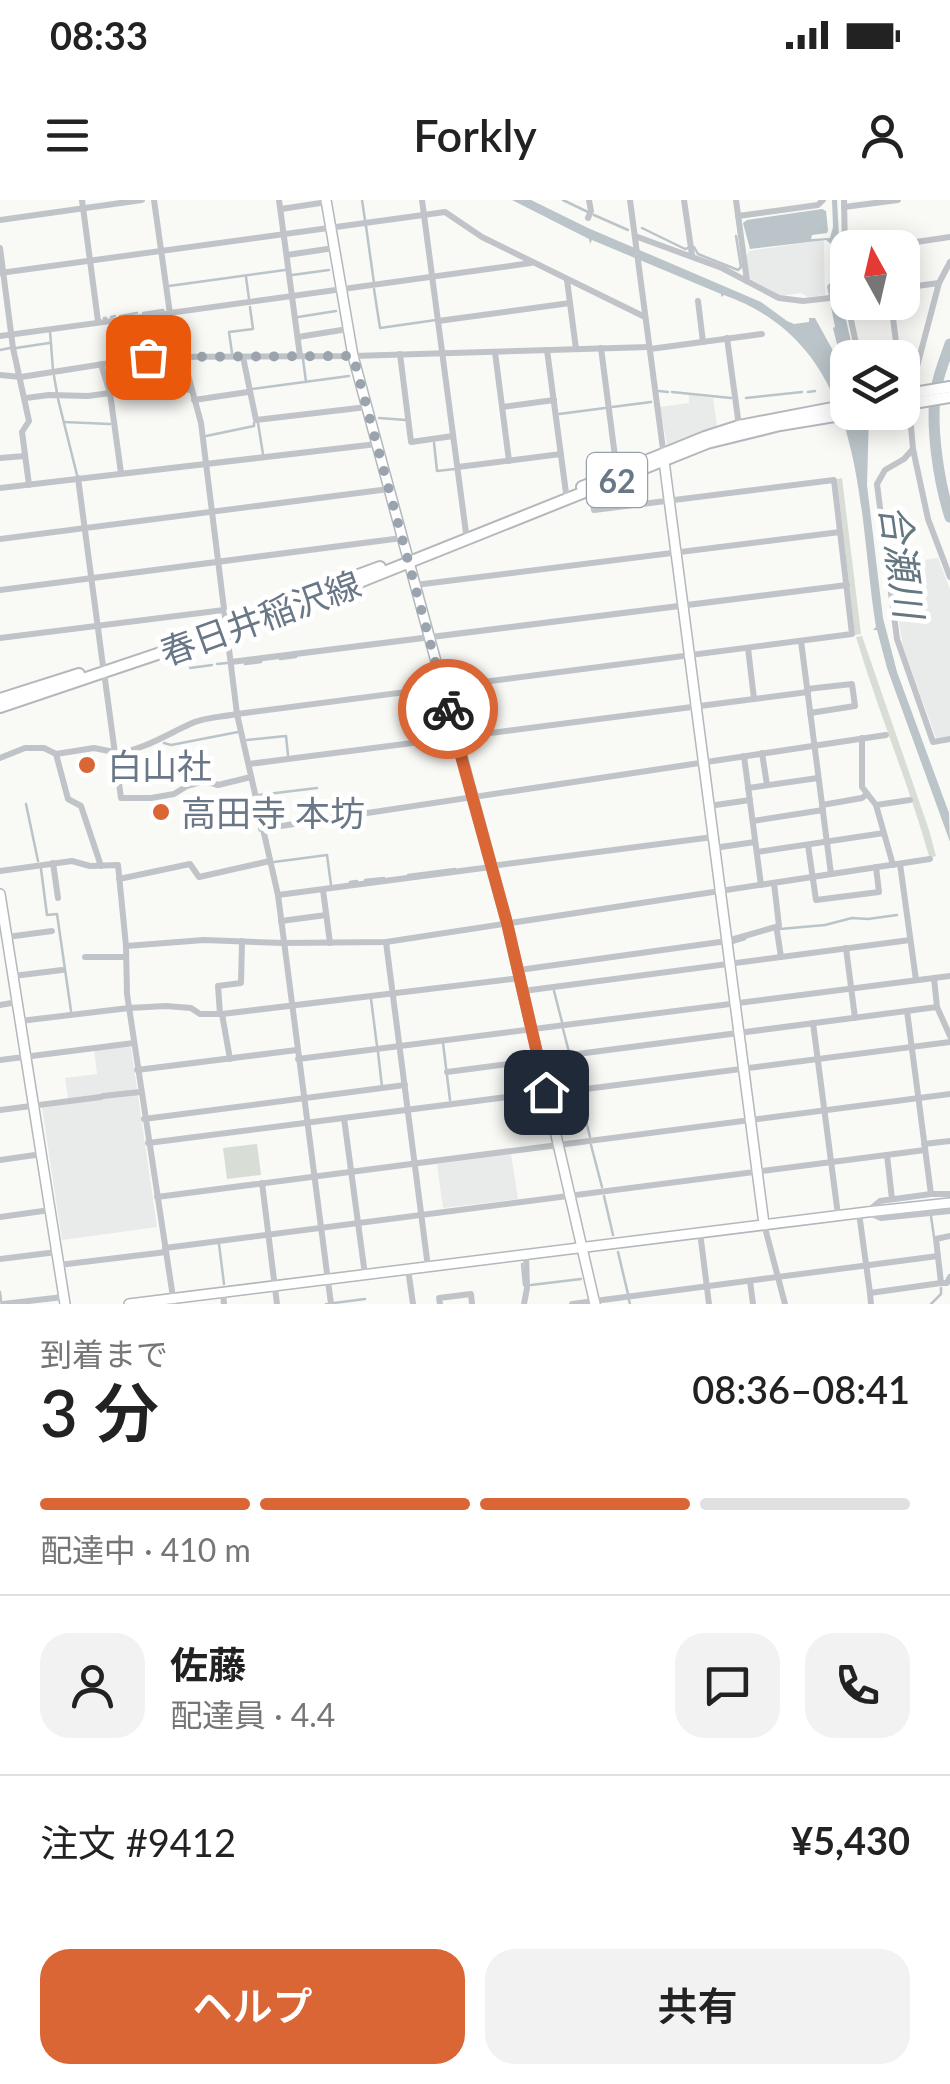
<!DOCTYPE html>
<html lang="ja">
<head>
<meta charset="utf-8">
<style>
  :root { --surface:#fff; --page:#f2f2f2; --text:#222; --muted:#767676; --line:#e0e0e0; --accent:#da6535 }
  body { margin:0; font-family:Lato,"Noto Sans JP",sans-serif; background:var(--page); color:var(--text); height:100vh; display:flex; flex-direction:column; font-size:38px; white-space:nowrap }
  * { box-sizing:border-box; margin:0 }
  p { font-size:32px; color:var(--muted) }
  .icon { flex:none; width:55px; height:55px; fill:none; stroke:currentColor; stroke-width:2; stroke-linecap:round; stroke-linejoin:round }
  .map { position:relative; height:1104px; overflow:hidden }
  .details { display:flex; flex-direction:column; background:var(--surface); flex:1 }
  .details>* { flex:none }
  .needle { width:65px; rotate:352deg }
  .controls { position:absolute; left:830px; top:30px; display:grid; gap:20px }
  .controls a { display:grid; place-items:center; width:90px; height:90px; border-radius:20px; background:var(--surface); box-shadow:0 5px 25px #0003; font-size:50px }
  .pin { position:absolute; display:grid; place-items:center; width:85px; height:85px; color:#fff; margin:-42px; border-radius:20px; box-shadow:0 5px 15px #0006 }
  .courier { position:absolute; display:grid; place-items:center; width:100px; height:100px; margin:-50px; border:8px solid #da6535; border-radius:50%; background:#fff; color:#222; box-shadow:0 2px 12px #0007 }
  .summary em { font-style:normal; font-weight:600 }
  .summary div { display:flex; flex-direction:column-reverse }
  .summary { display:flex; align-items:center; justify-content:space-between; height:170px; padding:0 40px }
  h1 { font-size:65px; font-weight:600; line-height:75px }
  .bar { display:grid; grid-template-columns:repeat(4,1fr); gap:15px 10px; align-content:center; height:120px; padding:0 40px }
  .bar i { height:12px; border-radius:8px; background:var(--line) }
  .bar .selected { background:var(--accent) }
  .bar p { grid-column:span 4 }
  .line { display:flex; align-items:center; gap:25px; padding:0 40px; border-top:2px solid var(--line) }
  .line div { flex:1 }
  .round { display:grid; place-items:center; flex:none; width:105px; height:105px; border-radius:30px; background:var(--page) }
  .button { display:flex; gap:20px; margin-top:auto; padding:20px 40px }
  .button a { flex:1; height:115px; border-radius:30px; background:var(--accent); color:#fff; font-size:40px; font-weight:600; line-height:115px; text-align:center }
  .button a+a { background:var(--page); color:var(--text) }
  .status { display:flex; justify-content:space-between; align-items:center; height:70px; padding:0 50px; background:var(--surface); direction:ltr }
  .status svg { height:28px; fill:currentColor }
  header { display:flex; justify-content:space-between; align-items:center; height:130px; padding:0 40px; background:var(--surface); font-size:45px; font-weight:600 }
  .map>svg:first-child { display:block }
  .built { fill:#e9ebea }
  .green { fill:#d8ddd6 }
  .water { fill:#bac4c9 }
  .lines { fill:none; stroke-linecap:round; stroke-linejoin:round }
  .stream { stroke:#bac4c9; stroke-width:2.5 }
  .river { stroke:#bac4c9; stroke-width:11 }
  .secondary-casing { stroke:#b3b8bd; stroke-width:12 }
  .primary-casing { stroke:#b4b8bd; stroke-width:14 }
  .street { stroke:#c0c4c8; stroke-width:6 }
  .secondary { stroke:#fff; stroke-width:9 }
  .primary { stroke:#fff; stroke-width:10 }
  .done { stroke:#9ba4ad; stroke-width:10; stroke-dasharray:0 18 }
  .route { stroke:#da6535; stroke-width:12 }
  .poi-dot { fill:#da6535; stroke:#fff; stroke-width:4 }
  .labels { text-anchor:middle; dominant-baseline:central; stroke-width:10; stroke-linejoin:round; paint-order:stroke }
  .shield { fill:#fff; stroke:#96a0aa; stroke-width:2.5 }
  .shield-label { font-size:32px; font-weight:bold; fill:#697786 }
  .street-label { font-size:35px; fill:#697786; stroke:#fff }
  .poi-label { font-size:35px; fill:#697786; stroke:#fff; text-anchor:start }
  .water-label { font-size:38px; font-style:italic; fill:#657881; stroke:#fff }
</style>
</head>
<body>
<div class="status"><b>08:33</b><svg viewBox="0 0 49 12"><path d="M0 12V9h3v3zM5 12V6h3v6zM10 12V3h3v9zM15 12V0h3v12zM26 1h20v11H26zM47 4h2v5h-2z"/></svg></div>
<header><svg class="icon" aria-label="menu" viewBox="0 0 24 24"><path d="M4 6h16M4 12h16M4 18h16"/></svg>Forkly<svg class="icon" aria-label="person" viewBox="0 0 24 24"><circle cx="12" cy="8" r="4"/><path d="M4 21q1-7 8-7t8 7"/></svg></header>
<div class="map">
<svg width="950" height="1104" viewBox="0 0 950 1104">
  <rect width="100%" height="100%" fill="#f9f9f6"/>
  <g class="built">
    <polygon points="824,40 825,95 808,97 801,93 781,96 749,78 746,58 749,51"/>
    <polygon points="689,195 713,198 717,226 667,245 660,207 689,203"/>
    <polygon points="938,358 950,389 950,536 936,538 903,447 890,365"/>
    <polygon points="131,847 157,1027 62,1040 42,908 69,904 65,878 97,874 94,849"/>
    <polygon points="511,954 518,999 443,1008 437,964"/>
  </g>
  <g class="green">
    <polygon points="842,278 861,434 855,435 837,279"/>
    <path d="M862,436L929,630L936,656L930,658L929,656C908,582 878,511 856,437Z"/>
    <polygon points="257,944 261,975 227,979 223,948"/>
  </g>
  <path class="water" d="M512,0H531L588,28L761,102L787,121L794,124L809,122V118H815L843,169L833,128L835,127L827,86L830,83L831,44L826,40L750,49L743,23L747,20L822,9L826,11L828,30L827,33L812,35L811,39L830,38L833,27L832,0H837L841,71C837,88 850,137 855,157L848,158V212L869,213L867,285L883,418L897,472L949,613L950,642L887,468L877,430H873L876,427C856,302 869,147 724,95L721,97V94L592,40L590,44L589,39Z"/>
  <g class="lines">
    <g class="stream">
      <polyline points="362,0 365,20"/>
      <polyline points="563,0 588,12"/>
      <polyline points="594,15 628,30"/>
      <polyline points="366,26 374,83"/>
      <polyline points="642,28 685,49 688,48"/>
      <polyline points="694,47 698,54 738,70 741,67 736,36"/>
      <polyline points="292,75 329,70"/>
      <polyline points="246,77 249,99"/>
      <polyline points="169,86 285,70"/>
      <polyline points="374,89 380,128 436,120"/>
      <polyline points="143,113 163,110"/>
      <polyline points="120,116 137,113"/>
      <polyline points="111,117 115,116"/>
      <polyline points="298,117 336,111"/>
      <polyline points="104,118 106,118"/>
      <polyline points="50,131 53,170"/>
      <polyline points="16,148 49,143"/>
      <polyline points="0,150 10,148"/>
      <polyline points="232,153 229,132 253,129 250,107"/>
      <polyline points="303,159 306,182"/>
      <polyline points="54,176 57,193"/>
      <polyline points="252,189 349,176"/>
      <polyline points="659,191 668,192"/>
      <polyline points="672,192 731,198"/>
      <polyline points="808,192 815,191"/>
      <polyline points="746,198 802,192"/>
      <polyline points="58,199 77,275"/>
      <polyline points="612,207 651,202"/>
      <polyline points="559,214 605,208"/>
      <polyline points="379,218 406,220"/>
      <polyline points="64,222 110,224"/>
      <polyline points="258,223 263,254"/>
      <polyline points="206,236 254,226 254,223"/>
      <polyline points="434,243 437,271 455,269"/>
      <polyline points="280,459 296,457"/>
      <polyline points="217,464 227,463"/>
      <polyline points="245,464 261,462"/>
      <polyline points="190,468 212,465"/>
      <polyline points="247,540 286,536 288,555"/>
      <polyline points="164,543 171,545 238,532"/>
      <polyline points="259,595 317,588"/>
      <polyline points="26,604 38,661"/>
      <polyline points="274,662 327,655 331,685"/>
      <polyline points="41,669 47,715 57,714 71,811"/>
      <polyline points="408,675 455,669"/>
      <polyline points="365,680 384,678"/>
      <polyline points="350,682 357,681"/>
      <polyline points="780,729 825,725 852,718 868,719 897,715"/>
      <polyline points="732,743 745,739"/>
      <polyline points="554,791 562,822"/>
      <polyline points="371,799 377,846"/>
      <polyline points="563,829 569,852"/>
      <polyline points="443,843 450,900"/>
      <polyline points="378,852 382,887"/>
      <polyline points="571,859 577,885"/>
      <polyline points="579,893 590,937"/>
      <polyline points="591,945 602,987"/>
      <polyline points="604,996 613,1035"/>
      <polyline points="931,1016 934,1037"/>
      <polyline points="219,1044 224,1084"/>
      <polyline points="618,1052 628,1094"/>
      <polyline points="522,1064 524,1085"/>
      <polyline points="531,1085 581,1079"/>
      <polyline points="0,1092 1,1101"/>
      <polyline points="629,1100 630,1104"/>
      <polyline points="334,1103 365,1099"/>
      <polyline points="326,1104 327,1104"/>
      <polyline points="931,1104 941,1094 941,1088"/>
    </g>
    <path class="river" d="M950,144C945,159 938,175 936,190C930,226 939,283 950,317"/>
    <g class="secondary-casing">
      <g id="secondary">
        <polyline points="326,0 353,156 507,723 595,1104"/>
        <polyline points="664,261 764,1024"/>
        <polyline points="0,694 65,1104"/>
        <polyline points="129,1104 867,1012 950,1003"/>
      </g>
    </g>
    <g class="primary-casing">
      <g id="primary">
        <polyline points="902,195 950,187"/>
        <polyline points="902,205 950,197"/>
        <polyline points="582,287 705,237 739,226 848,205"/>
        <polyline points="242,418 380,367"/>
        <polyline points="0,499 79,474"/>
        <polyline points="0,507 297,407 707,243 780,225 859,212"/>
      </g>
    </g>
    <g class="street">
      <polyline points="82,0 98,121"/>
      <polyline points="154,0 172,128 180,145 201,223 237,514 278,695 331,1104"/>
      <polyline points="279,0 300,156"/>
      <polyline points="422,0 466,333"/>
      <polyline points="630,0 664,257"/>
      <polyline points="684,0 692,55"/>
      <polyline points="736,0 747,81"/>
      <polyline points="844,0 846,96 859,158"/>
      <polyline points="844,7 898,0"/>
      <polyline points="281,9 327,2"/>
      <polyline points="738,16 818,5 823,0"/>
      <polyline points="588,18 591,11 589,0"/>
      <polyline points="0,20 142,0"/>
      <polyline points="635,36 722,68 779,98 803,101 848,96"/>
      <polyline points="0,48 13,148 29,221 22,232 29,285"/>
      <polyline points="876,48 950,37"/>
      <polyline points="287,55 334,48"/>
      <polyline points="0,73 445,12 482,37 645,117"/>
      <polyline points="567,80 576,149"/>
      <polyline points="902,88 939,83"/>
      <polyline points="698,101 703,142"/>
      <polyline points="891,102 898,158"/>
      <polyline points="438,121 570,103"/>
      <path d="M0,136C177,112 354,89 531,63"/>
      <polyline points="298,137 348,129"/>
      <polyline points="727,138 739,226"/>
      <polyline points="601,148 617,272"/>
      <polyline points="650,149 762,134"/>
      <polyline points="547,150 566,293"/>
      <polyline points="495,152 509,261"/>
      <polyline points="400,154 411,242 453,236"/>
      <polyline points="243,157 256,220 367,207"/>
      <polyline points="101,164 110,193 121,273"/>
      <polyline points="0,175 21,177 148,157 353,156 649,147"/>
      <polyline points="913,193 915,174 939,83 950,62"/>
      <polyline points="26,198 49,195 88,196 161,186 191,190"/>
      <polyline points="194,200 248,192"/>
      <polyline points="909,205 913,249 904,259 885,270 877,284 897,439 933,542 950,539"/>
      <polyline points="502,207 554,200"/>
      <polyline points="913,249 928,319 950,377"/>
      <polyline points="0,258 25,256"/>
      <polyline points="458,267 561,254"/>
      <polyline points="78,278 103,466"/>
      <polyline points="0,288 377,244"/>
      <polyline points="0,339 389,289"/>
      <polyline points="415,385 840,332"/>
      <polyline points="0,390 402,338"/>
      <polyline points="0,438 224,410"/>
      <polyline points="801,441 831,674"/>
      <polyline points="231,462 847,385"/>
      <polyline points="104,472 121,598 151,598 174,594 187,586 204,581 218,585 251,577"/>
      <polyline points="807,489 852,484 855,506 810,513"/>
      <polyline points="754,499 808,492"/>
      <polyline points="862,538 862,587 876,605 893,665"/>
      <polyline points="762,553 767,585"/>
      <polyline points="56,554 68,599 81,606 101,666"/>
      <path d="M114,554C143,550 164,536 190,524C204,517 222,517 237,514L852,434L834,280L594,310L591,290"/>
      <polyline points="744,556 761,685"/>
      <polyline points="0,558 25,548 44,548 56,554 94,548 114,552"/>
      <polyline points="249,564 754,499 748,448"/>
      <polyline points="748,588 818,578"/>
      <polyline points="822,605 862,598 867,594"/>
      <polyline points="876,605 910,600"/>
      <polyline points="709,606 750,600"/>
      <polyline points="753,621 823,610"/>
      <polyline points="261,629 886,535"/>
      <polyline points="808,645 816,700 879,692 876,667"/>
      <polyline points="714,648 755,642"/>
      <polyline points="757,652 884,633"/>
      <polyline points="53,663 58,698"/>
      <polyline points="900,664 916,780"/>
      <polyline points="491,666 713,637"/>
      <polyline points="0,671 72,661 90,666 118,665 126,746 127,794 174,1104"/>
      <polyline points="119,679 190,664 199,677 270,661"/>
      <polyline points="323,690 330,743"/>
      <polyline points="278,695 491,667"/>
      <polyline points="281,721 326,715"/>
      <polyline points="777,731 781,757"/>
      <polyline points="7,737 52,731"/>
      <polyline points="386,742 428,1067"/>
      <polyline points="126,746 204,740 283,743 386,742 930,659"/>
      <polyline points="846,748 855,818"/>
      <polyline points="85,757 126,757"/>
      <polyline points="519,770 727,741 779,726 774,683"/>
      <polyline points="13,776 62,770"/>
      <polyline points="934,778 950,776"/>
      <polyline points="523,791 910,740"/>
      <polyline points="0,805 17,802"/>
      <polyline points="907,811 931,994"/>
      <polyline points="220,814 218,786 241,783 242,741"/>
      <polyline points="222,814 230,859"/>
      <polyline points="20,821 129,808 166,806 191,808 200,814 222,814 520,778"/>
      <polyline points="813,823 838,1015"/>
      <polyline points="298,859 934,778 937,807 950,836"/>
      <polyline points="539,859 937,807"/>
      <polyline points="0,860 134,843"/>
      <polyline points="137,870 297,850"/>
      <polyline points="447,872 539,860"/>
      <polyline points="547,894 950,842"/>
      <polyline points="103,896 140,892"/>
      <polyline points="0,910 101,897"/>
      <polyline points="344,918 365,1075"/>
      <polyline points="144,919 405,885"/>
      <polyline points="148,943 546,892"/>
      <polyline points="924,944 950,941"/>
      <polyline points="887,955 892,999"/>
      <polyline points="0,960 42,954"/>
      <polyline points="262,983 277,1104"/>
      <polyline points="950,994 931,994 880,1001 867,1012 881,1018 950,1011"/>
      <polyline points="157,997 950,894"/>
      <polyline points="859,1013 870,1093"/>
      <polyline points="0,1017 50,1010"/>
      <polyline points="764,1024 785,1104"/>
      <polyline points="700,1032 709,1104"/>
      <polyline points="165,1048 925,950"/>
      <polyline points="0,1059 57,1052"/>
      <polyline points="59,1065 166,1052"/>
      <polyline points="408,1069 413,1104"/>
      <polyline points="750,1081 753,1104"/>
      <polyline points="941,1083 947,1083 950,1077"/>
      <polyline points="223,1092 224,1104"/>
      <polyline points="3,1104 63,1097"/>
      <polyline points="440,1104 439,1098 471,1094 472,1104"/>
      <polyline points="524,1104 527,1088 526,1054"/>
      <polyline points="572,1104 938,1056"/>
      <polyline points="871,1104 870,1093 941,1083 936,1039 950,1036"/>
    </g>
    <use href="#secondary" class="secondary"/>
    <use href="#primary" class="primary"/>
  </g>
  <g class="lines">
    <polyline class="done" points="148,157 353,156 448,509"/>
    <polyline class="route" points="448,509 507,723 546,892"/>
  </g>
  <g class="poi-dot">
    <circle cx="87" cy="565" r="10"/>
    <circle cx="161" cy="612" r="10"/>
  </g>
  <g class="labels">
    <rect class="shield" x="587" y="253" width="60" height="54" rx="8"/>
    <g class="shield-label">
      <text x="617" y="280">62</text>
    </g>
    <g class="street-label">
      <text transform="translate(260 417) rotate(-20)">春日井稲沢線</text>
    </g>
    <g class="poi-label">
      <text x="107" y="565">白山社</text>
      <text x="181" y="612">高田寺 本坊</text>
    </g>
    <g class="water-label">
      <text transform="translate(903 361) rotate(82)">合瀬川</text>
    </g>
  </g>
</svg>
<div class="controls">
<a><svg class="needle" viewBox="-14 -14 28 28"><path d="M0-13l5 13h-10z" fill="#e53935"/><path d="M0 13l5-13h-10z" fill="#767676"/></svg></a>
<a><svg class="icon" aria-label="layers" viewBox="0 0 24 24"><path d="M12 4l9 5-9 5-9-5zM3 14l9 5 9-5"/></svg></a>
</div>
<div class="pin" style="left:148px;top:157px;background:#ea580c"><svg class="icon" aria-label="bag" viewBox="0 0 24 24"><path d="M5 8h14l-1 12H6zM9 8a3 3 0 0 1 6 0"/></svg></div>
<div class="pin" style="left:546px;top:892px;background:#1f2937"><svg class="icon" aria-label="home" viewBox="0 0 24 24"><path d="M3 11l9-7 9 7M6 9v11h12V9"/></svg></div>
<div class="courier" style="left:448px;top:509px"><svg class="icon" aria-label="bike" viewBox="0 0 24 24"><circle cx="6" cy="16" r="4"/><circle cx="18" cy="16" r="4"/><path d="M6 16l4-8h5l3 8M10 8l3 8H6M13 5h3"/></svg></div>
</div>
<section class="details">
<div class="summary"><div><h1>3 分</h1><p>到着まで</p></div><em>08:36–08:41</em></div>
<div class="bar"><i class="selected"></i><i class="selected"></i><i class="selected"></i><i></i><p>配達中 · 410 m</p></div>
<div class="line" style="height:180px"><a class="round"><svg class="icon" aria-label="person" viewBox="0 0 24 24"><circle cx="12" cy="8" r="4"/><path d="M4 21q1-7 8-7t8 7"/></svg></a><div><b>佐藤</b><p>配達員 · 4.4</p></div><a class="round"><svg class="icon" aria-label="chat" viewBox="0 0 24 24"><path d="M4 5h16v11H9l-5 4z"/></svg></a><a class="round"><svg class="icon" aria-label="phone" viewBox="0 0 24 24"><path d="M5 4h4l2 5-3 2q2 4 5 5l2-3 5 2v4C11 20 4 13 5 4z"/></svg></a></div>
<div class="line" style="height:130px"><div>注文 #9412</div><b>¥5,430</b></div>
<div class="button"><a>ヘルプ</a><a>共有</a></div>
</section>
</body>
</html>
